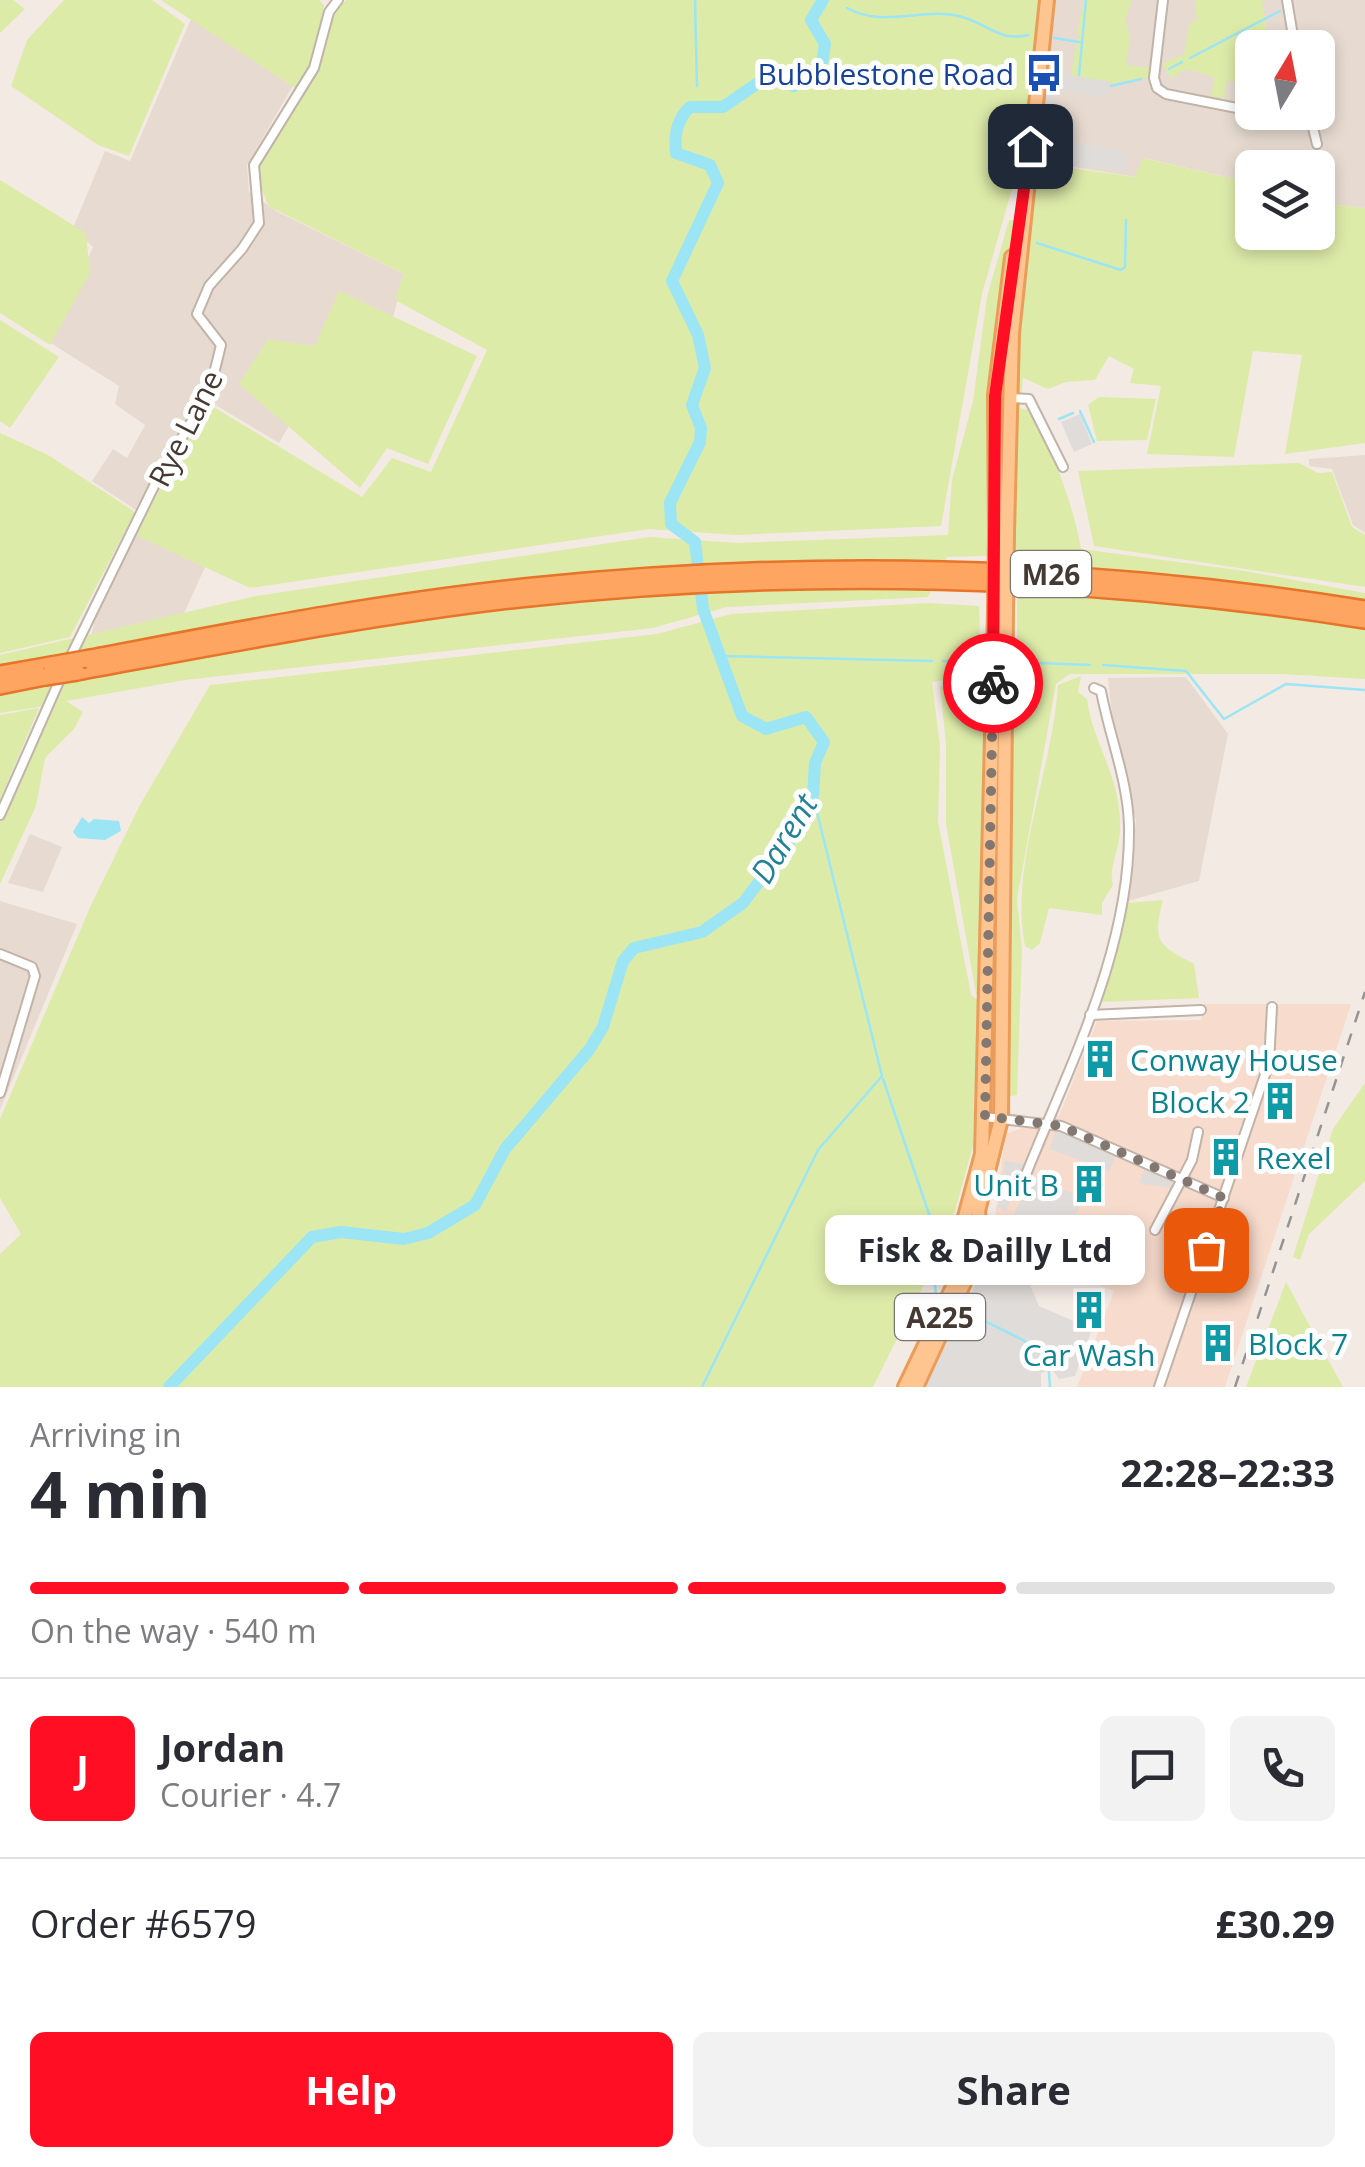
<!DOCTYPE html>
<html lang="en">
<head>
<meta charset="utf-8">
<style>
  :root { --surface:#fff; --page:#f2f2f3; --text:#2b2b33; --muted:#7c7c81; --line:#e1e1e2; --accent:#ff0e24 }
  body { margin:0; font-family:"Open Sans",sans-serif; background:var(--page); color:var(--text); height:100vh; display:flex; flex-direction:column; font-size:38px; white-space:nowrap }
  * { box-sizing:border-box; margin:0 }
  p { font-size:32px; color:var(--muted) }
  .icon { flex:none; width:55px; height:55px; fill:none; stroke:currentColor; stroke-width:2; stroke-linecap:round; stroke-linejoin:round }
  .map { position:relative; height:1387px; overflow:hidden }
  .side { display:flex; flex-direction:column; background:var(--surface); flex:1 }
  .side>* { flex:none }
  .needle { width:65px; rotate:10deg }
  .fabs { position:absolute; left:1235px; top:30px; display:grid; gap:20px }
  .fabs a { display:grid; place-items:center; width:100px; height:100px; border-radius:15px; background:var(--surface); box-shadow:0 5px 15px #0003; font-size:50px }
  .pin { position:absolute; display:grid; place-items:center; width:85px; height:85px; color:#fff; margin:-42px; border-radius:20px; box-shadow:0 5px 15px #0006 }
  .courier { position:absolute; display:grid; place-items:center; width:100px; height:100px; margin:-50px; border:8px solid #ff0e24; border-radius:50%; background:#fff; color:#222; box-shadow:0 2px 12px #0007 }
  .bubble { position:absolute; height:70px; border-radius:15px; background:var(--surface); box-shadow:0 5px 15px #0003; font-size:32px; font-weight:700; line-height:70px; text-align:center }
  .overview em { font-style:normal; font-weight:700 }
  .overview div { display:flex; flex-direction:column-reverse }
  .overview { display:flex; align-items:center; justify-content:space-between; height:170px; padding:0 30px }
  h1 { font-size:65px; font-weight:700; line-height:75px }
  .bar { display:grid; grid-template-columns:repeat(4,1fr); gap:15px 10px; align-content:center; height:120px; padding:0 30px }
  .bar i { height:12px; border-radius:8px; background:var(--line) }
  .bar .selected { background:var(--accent) }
  .bar p { grid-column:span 4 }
  .line { display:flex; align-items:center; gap:25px; padding:0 30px; border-top:2px solid var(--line) }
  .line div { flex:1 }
  .round { display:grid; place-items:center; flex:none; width:105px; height:105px; border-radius:15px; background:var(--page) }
  .cta { display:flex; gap:20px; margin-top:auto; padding:20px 30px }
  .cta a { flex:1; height:115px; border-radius:15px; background:var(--accent); color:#fff; font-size:40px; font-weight:700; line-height:115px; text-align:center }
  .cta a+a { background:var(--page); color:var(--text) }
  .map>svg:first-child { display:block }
  .residential { fill:#e7dbd1; fill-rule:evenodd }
  .commercial { fill:#f7dbcc }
  .green { fill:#ddeba9 }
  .parking { fill:#e0dcd9 }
  .water { fill:#9be5f5 }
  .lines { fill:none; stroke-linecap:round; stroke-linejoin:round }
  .stream { stroke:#9be5f5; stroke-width:2.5 }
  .river { stroke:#9be5f5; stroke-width:12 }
  .street-casing { stroke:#c2b3a8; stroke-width:12 }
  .primary-casing { stroke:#eb9c59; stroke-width:18 }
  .highway-casing { stroke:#e77429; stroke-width:20 }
  .street { stroke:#fff; stroke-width:8 }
  .primary { stroke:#ffc590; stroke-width:12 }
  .highway { stroke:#ffa562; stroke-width:15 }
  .rail { stroke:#949494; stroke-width:2.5; stroke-dasharray:12 12; stroke-linecap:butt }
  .primary-bridge-casing { stroke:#eb9c59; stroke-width:18; stroke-linecap:butt }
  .highway-bridge-casing { stroke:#e77429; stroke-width:20; stroke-linecap:butt }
  .primary-bridge { stroke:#ffc590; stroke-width:12 }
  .highway-bridge { stroke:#ffa562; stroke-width:15 }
  .done { stroke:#827871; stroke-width:10; stroke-dasharray:0 18 }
  .route { stroke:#ff0e24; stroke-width:12 }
  .labels { text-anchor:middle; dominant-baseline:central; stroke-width:10; stroke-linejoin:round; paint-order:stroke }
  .shield { fill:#fff; stroke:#7d7570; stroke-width:2.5 }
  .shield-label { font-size:28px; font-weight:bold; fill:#453a33 }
  .transit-label { font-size:30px; fill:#164399; stroke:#fff; text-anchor:end }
  .street-label { font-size:30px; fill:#453a33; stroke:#fff }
  .culture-label { font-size:30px; fill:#0d838f; stroke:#fff; text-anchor:start }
  .water-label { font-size:32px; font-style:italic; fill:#228197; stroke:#fff }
</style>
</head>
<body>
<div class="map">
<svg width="1365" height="1387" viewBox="0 0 1365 1387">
  <rect width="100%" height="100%" fill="#f3eae3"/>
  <g class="residential">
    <path d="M1042,0H1365V208L1318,203V168H1252V183L1144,158L1136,177L1024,159ZM1252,48H1318V112H1252Z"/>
    <polygon points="194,12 295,82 247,165 249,192 278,212 404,274 392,322 294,417 279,443 209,401 135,534 205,567 181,620 91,637 99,600 142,514 92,481 113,449 127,458 145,425 115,404 119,386 49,342 93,247 73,228 105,151 130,161"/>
    <polygon points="1365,455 1365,533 1353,525 1332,469 1309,466 1309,459"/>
    <polygon points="1186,677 1228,734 1199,881 1128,901 1136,820 1113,723 1108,678"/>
    <polygon points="30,834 62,847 43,892 8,883"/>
    <polygon points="0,901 77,924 0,1110"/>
  </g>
  <polygon class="commercial" points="1201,1004 1351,1004 1225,1387 1077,1387 1114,1291 992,1243 1005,1134 1059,1116 1097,1021 1201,1020"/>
  <g class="green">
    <polygon points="0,0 13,0 25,9 0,33"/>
    <polygon points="64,0 152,0 185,24 129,156 98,145 11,86 27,40"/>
    <polygon points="161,0 319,0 324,5 312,65 298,90"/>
    <polygon points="346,0 1042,0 1024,159 1016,162 1017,158 994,152 989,166 1016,175 982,294 941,526 736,535 649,529 250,588 135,535 207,403 362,497 392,458 431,472 487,350 395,300 404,274 268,206 256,172 319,68 333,13"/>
    <polygon points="1084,0 1132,0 1125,20 1130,36 1126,65 1149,68 1148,78 1111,83 1071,75 1077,39 1081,39 1077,33"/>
    <path d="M1195,0H1262L1269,43L1265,47L1252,48V100L1249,84L1227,81L1224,98L1211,97L1214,77C1195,72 1186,63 1172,79L1162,64L1184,54L1190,22H1197Z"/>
    <path d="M1143,158L1252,183V232H1318V203L1365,208V443L1285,454L1302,355L1253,351L1234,457L1147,454L1161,386L1130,383L1134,369L1109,356L1095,380L1066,382L1048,389L1023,378L1020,408L1032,411C1054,457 1072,499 1081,549L1245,571L1365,593V679L1282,674H1070L1056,684L1017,899L1022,950L1017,1095L1007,1097L1010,993L976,994L946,824V744L940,686L1017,679V555L947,557L928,597L727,607L653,628L185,680L66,701L83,712L74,729L45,758L36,806L0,884V823L51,705L0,713V655L256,596L649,537L737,543L948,535L952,480L973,401L987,297L1009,220L1027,221L1036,163L1135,177Z"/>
    <polygon points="0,180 86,233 90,273 50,345 0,313"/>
    <polygon points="339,291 477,356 428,464 387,448 360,488 239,384 268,339 315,346"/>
    <polygon points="0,320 59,357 10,428 0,421"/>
    <polygon points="1099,397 1156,399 1147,440 1097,441 1088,405"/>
    <polygon points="0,433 48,455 135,512 70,637 0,653"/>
    <polygon points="1299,463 1318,473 1332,472 1352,527 1365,535 1365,587 1094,546 1078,471"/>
    <polygon points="928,603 979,606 981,676 932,682 940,747 938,821 971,995 978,1000 973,1146 948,1236 873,1387 0,1387 0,1254 21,1234 0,1198 0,1119 91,905 140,805 210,685 657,634 731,614"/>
    <path d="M1081,676L1078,692L1087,699C1093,745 1122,778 1120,830C1120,849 1108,868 1113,885L1102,903V915L1049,908L1040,943L1032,950L1025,946C1009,865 1053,769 1058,685Z"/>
    <polygon points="39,708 0,800 0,715"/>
    <path d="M1163,900C1152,941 1158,945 1194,964L1199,998L1101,1002L1127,903Z"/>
    <polygon points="1365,1083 1365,1181 1309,1234 1300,1260 1293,1257 1333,1129"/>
    <polygon points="1286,1282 1343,1387 1246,1387"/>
  </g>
  <g class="parking">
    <polygon points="1049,74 1109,81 1107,98 1056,89 1049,138 1123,151 1127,171 1039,161"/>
    <polygon points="1080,414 1092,444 1074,452 1061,422"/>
    <polygon points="1062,1130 1117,1153 1109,1171 1050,1149 1055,1132"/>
    <polygon points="1005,1161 1025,1164 1006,1211 998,1207"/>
    <polygon points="1145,1168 1173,1180 1170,1188 1139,1183"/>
    <polygon points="1030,1177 1083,1197 1057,1262 1001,1244"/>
    <polygon points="988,1258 1024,1271 1039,1306 1092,1329 1075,1376 1059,1379 1052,1369 1041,1373 1041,1387 925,1387"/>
  </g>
  <polygon class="water" points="82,817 89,823 94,819 119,821 121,831 105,840 78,838 73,832"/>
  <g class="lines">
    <g class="stream">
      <polyline points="695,0 697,86"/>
      <path d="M847,8C885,29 924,6 962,17C988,24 999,42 1028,35"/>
      <polyline points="1054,38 1080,42"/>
      <polyline points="1190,58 1280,11"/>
      <polyline points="1169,69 1182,62"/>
      <polyline points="1079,75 1086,0"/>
      <polyline points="1111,86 1141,79"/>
      <polyline points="1037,243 1121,270 1125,267 1126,220"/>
      <polyline points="1080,411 1094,442"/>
      <polyline points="1059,419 1073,413"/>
      <polyline points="721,656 932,661"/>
      <polyline points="943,661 985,662"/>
      <polyline points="1013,662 1090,665"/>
      <polyline points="1103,665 1186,671 1224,719 1286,684 1365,690"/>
      <polyline points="883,1079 930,1217 936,1297 940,1300"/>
      <polyline points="957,1307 1023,1340 1048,1359 1050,1387"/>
      <polyline points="702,1387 818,1150 882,1076 813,796"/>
    </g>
    <path class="river" d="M169,1387L312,1237L341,1232L404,1239L428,1233L475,1205L505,1149L589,1050L603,1027L623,961L634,948L702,932L743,903L792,838L813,796L815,763L824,742L806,717L766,729L742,716L703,609L695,542L671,524L670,503L700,442L701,428L692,405L705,368L698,335L672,281L718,183L710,165L676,153C674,136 677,119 690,107H723L774,72H782L794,86L821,70L825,44L811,20L823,0"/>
    <g class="street-casing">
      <g id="street">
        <polyline points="1163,0 1154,78 1157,88 1166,94 1252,111"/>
        <polyline points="1287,0 1295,48"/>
        <polyline points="1309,112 1317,144"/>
        <polyline points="1009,398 1029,399 1063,467"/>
        <polyline points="69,660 157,480 210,390 221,345 197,314 209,286 242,249 259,223 254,165 314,68 329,12 338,0"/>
        <polyline points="0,815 61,677"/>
        <polyline points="0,954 32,967 35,976 0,1093"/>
        <polyline points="1090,1015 1201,1010"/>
        <polyline points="985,1117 1061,1126 1224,1198"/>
        <path d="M1025,1177C1069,1066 1131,949 1129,826C1128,780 1109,735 1101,691L1094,688"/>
        <polyline points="1155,1230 1192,1160 1198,1132"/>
        <polyline points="1159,1387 1269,1063 1272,1007"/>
      </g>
    </g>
    <g class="primary-casing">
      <g id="primary">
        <polyline points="996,533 995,395 1012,257"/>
        <polyline points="1007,533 1012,333 1047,0"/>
        <polyline points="905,1387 962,1268 960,1235 982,1154 995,611"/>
        <polyline points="916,1387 982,1244 978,1211 1001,1119 1006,612"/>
      </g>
    </g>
    <g class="highway-casing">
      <g id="highway">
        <path d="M85,659C234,631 383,601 534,586C810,558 1090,564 1365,609"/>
        <path d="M77,672C224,645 371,616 519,599C800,568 1086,576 1365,620"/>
        <polyline points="0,674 51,665"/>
        <polyline points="0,686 45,677"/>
      </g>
    </g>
    <use href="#street" class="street"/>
    <use href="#primary" class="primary"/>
    <use href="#highway" class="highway"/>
    <polyline class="rail" points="1235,1387 1365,992"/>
    <g class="primary-bridge-casing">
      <g id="primary-bridge">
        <polyline points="995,611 996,533"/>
        <polyline points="1006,612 1007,533"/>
      </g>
    </g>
    <g class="highway-bridge-casing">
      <g id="highway-bridge">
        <polyline points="51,665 85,659"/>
        <polyline points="45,677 77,672"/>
      </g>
    </g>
    <use href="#primary-bridge" class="primary-bridge"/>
    <use href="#highway-bridge" class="highway-bridge"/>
  </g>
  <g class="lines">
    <polyline class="done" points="993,683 985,1116 1061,1126 1224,1198 1206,1250"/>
    <polyline class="route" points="993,683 995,396 1030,146"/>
  </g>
  <defs>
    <g id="bus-bare" transform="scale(3)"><path d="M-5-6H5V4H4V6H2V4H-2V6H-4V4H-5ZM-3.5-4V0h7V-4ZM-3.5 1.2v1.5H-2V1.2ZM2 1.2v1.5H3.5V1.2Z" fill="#1a4fb4" stroke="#fff" stroke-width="2.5" paint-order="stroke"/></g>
    <g id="building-bare" transform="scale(3)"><path d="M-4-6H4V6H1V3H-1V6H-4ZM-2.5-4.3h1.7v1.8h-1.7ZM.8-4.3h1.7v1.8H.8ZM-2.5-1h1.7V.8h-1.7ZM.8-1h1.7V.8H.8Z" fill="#0f9aa8" stroke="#fff" stroke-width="2.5" paint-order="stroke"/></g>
  </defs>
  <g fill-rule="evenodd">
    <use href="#bus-bare" x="1044" y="73"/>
    <use href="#building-bare" x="1100" y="1059"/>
    <use href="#building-bare" x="1280" y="1101"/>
    <use href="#building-bare" x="1226" y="1157"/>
    <use href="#building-bare" x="1089" y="1184"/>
    <use href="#building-bare" x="1089" y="1310"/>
    <use href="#building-bare" x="1218" y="1343"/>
  </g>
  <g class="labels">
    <g class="shield">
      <rect x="1011" y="551" width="80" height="46" rx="8"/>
      <rect x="895" y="1294" width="90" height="46" rx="8"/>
    </g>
    <g class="shield-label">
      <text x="1051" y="574">M26</text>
      <text x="940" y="1317">A225</text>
    </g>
    <g class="transit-label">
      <text x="1014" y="73">Bubblestone Road</text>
    </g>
    <g class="street-label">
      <text transform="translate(185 428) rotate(-63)">Rye Lane</text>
    </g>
    <g class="culture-label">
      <text x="1130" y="1059">Conway House</text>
      <text x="1250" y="1101" text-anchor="end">Block 2</text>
      <text x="1256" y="1157">Rexel</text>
      <text x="1059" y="1184" text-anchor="end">Unit B</text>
      <text x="1248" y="1343">Block 7</text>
      <text x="1089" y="1354" text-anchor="middle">Car Wash</text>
    </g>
    <g class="water-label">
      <text transform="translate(783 838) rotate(-59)">Darent</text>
    </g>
  </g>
</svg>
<div class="fabs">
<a><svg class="needle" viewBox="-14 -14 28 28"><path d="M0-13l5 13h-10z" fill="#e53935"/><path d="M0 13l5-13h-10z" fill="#7c7c81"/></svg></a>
<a><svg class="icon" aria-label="layers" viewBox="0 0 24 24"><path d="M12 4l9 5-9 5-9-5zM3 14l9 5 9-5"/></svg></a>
</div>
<div class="pin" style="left:1206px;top:1250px;background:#ea580c"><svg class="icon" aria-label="bag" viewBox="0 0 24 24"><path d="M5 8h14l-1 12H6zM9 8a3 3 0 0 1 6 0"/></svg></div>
<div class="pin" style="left:1030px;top:146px;background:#1f2937"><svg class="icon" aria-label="home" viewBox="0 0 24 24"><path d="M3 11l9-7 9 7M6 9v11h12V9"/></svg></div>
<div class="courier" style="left:993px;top:683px"><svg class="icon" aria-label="bike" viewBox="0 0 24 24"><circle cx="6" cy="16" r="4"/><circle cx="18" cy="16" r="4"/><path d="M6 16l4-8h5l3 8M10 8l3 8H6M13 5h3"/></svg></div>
<div class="bubble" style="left:825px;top:1215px;width:320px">Fisk &amp; Dailly Ltd</div>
</div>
<section class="side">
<div class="overview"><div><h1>4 min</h1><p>Arriving in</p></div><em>22:28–22:33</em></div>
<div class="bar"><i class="selected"></i><i class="selected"></i><i class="selected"></i><i></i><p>On the way · 540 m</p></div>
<div class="line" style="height:180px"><b class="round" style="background:var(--accent);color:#fff">J</b><div><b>Jordan</b><p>Courier · 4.7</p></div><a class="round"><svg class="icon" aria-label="chat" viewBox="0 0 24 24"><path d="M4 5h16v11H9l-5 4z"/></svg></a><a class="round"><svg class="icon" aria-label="phone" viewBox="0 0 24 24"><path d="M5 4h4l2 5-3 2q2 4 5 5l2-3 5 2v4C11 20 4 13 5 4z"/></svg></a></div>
<div class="line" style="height:130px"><div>Order #6579</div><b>£30.29</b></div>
<div class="cta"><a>Help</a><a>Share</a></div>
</section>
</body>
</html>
